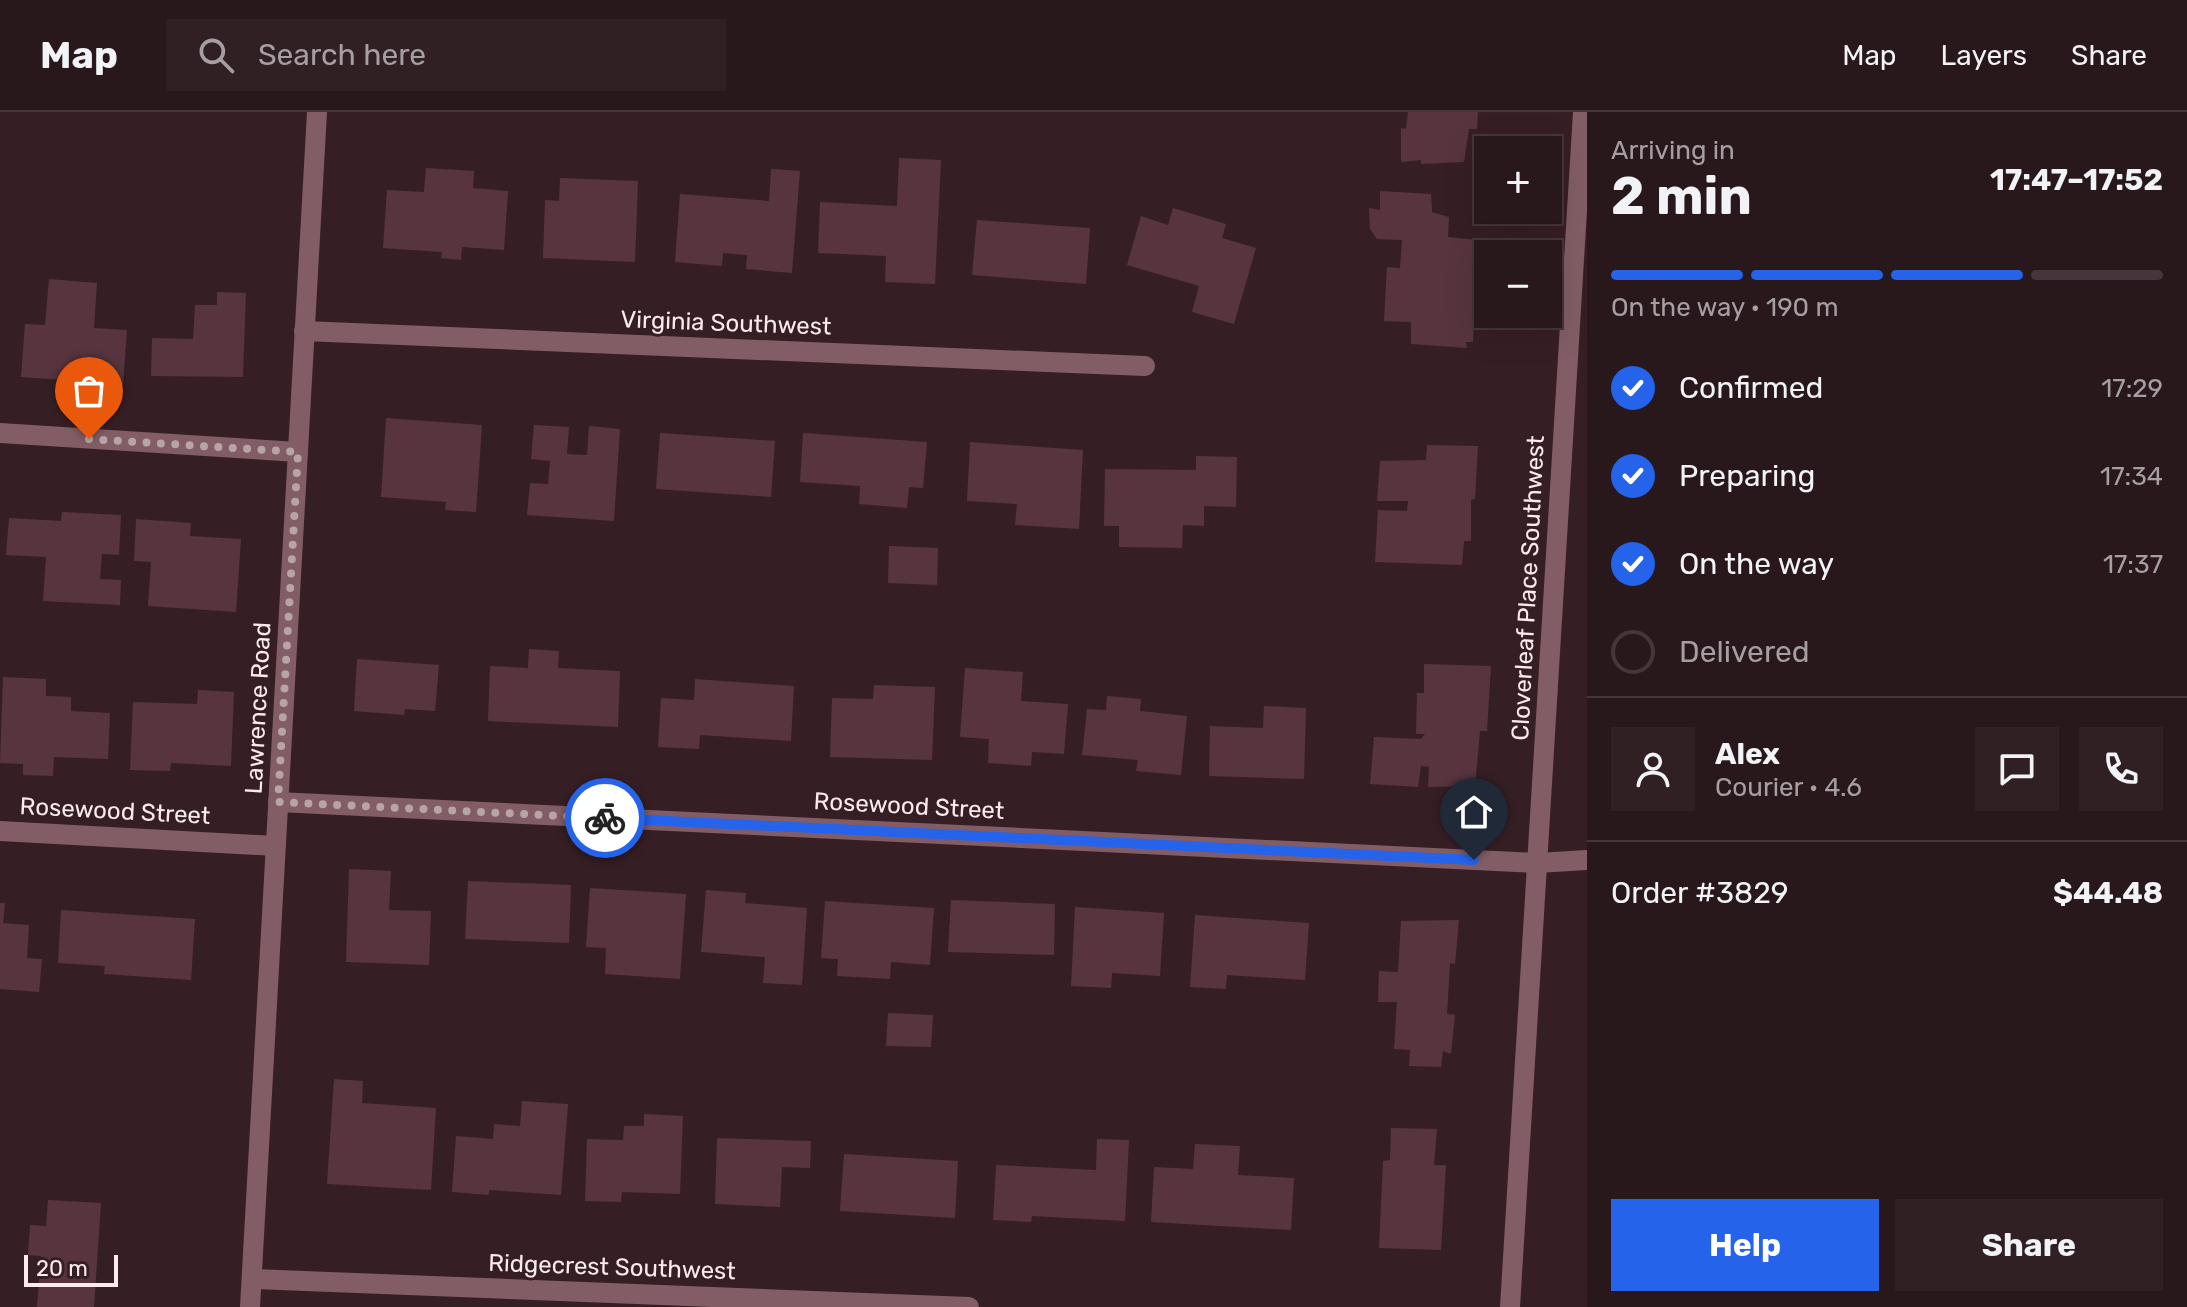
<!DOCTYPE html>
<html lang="en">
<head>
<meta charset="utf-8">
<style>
  :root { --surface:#28171b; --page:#302024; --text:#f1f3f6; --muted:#a59fa3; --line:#44363a; --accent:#2563eb }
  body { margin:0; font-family:Rubik,sans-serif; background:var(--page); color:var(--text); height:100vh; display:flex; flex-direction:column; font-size:30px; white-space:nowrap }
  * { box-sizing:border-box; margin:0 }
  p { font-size:26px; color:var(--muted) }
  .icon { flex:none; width:44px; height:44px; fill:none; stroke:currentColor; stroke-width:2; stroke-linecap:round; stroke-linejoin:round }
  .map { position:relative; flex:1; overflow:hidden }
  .side { display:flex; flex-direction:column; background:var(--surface); width:600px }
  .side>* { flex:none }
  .controls { position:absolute; left:1474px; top:24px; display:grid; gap:16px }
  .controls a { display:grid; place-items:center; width:88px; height:88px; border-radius:0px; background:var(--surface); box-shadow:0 8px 32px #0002,0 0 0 2px var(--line); font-size:40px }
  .scale { position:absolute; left:24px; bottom:20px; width:94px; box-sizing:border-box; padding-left:8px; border:4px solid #fcebee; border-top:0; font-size:22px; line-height:28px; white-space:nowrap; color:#fcebee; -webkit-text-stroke:6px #361f24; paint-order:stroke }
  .pin { position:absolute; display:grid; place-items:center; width:68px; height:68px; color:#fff; margin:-82px -34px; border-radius:50% 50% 50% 0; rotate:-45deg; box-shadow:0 0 8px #0007 }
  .pin .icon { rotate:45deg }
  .courier { position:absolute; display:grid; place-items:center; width:80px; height:80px; margin:-40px; border:6px solid #2563eb; border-radius:50%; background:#fff; color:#222; box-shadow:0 2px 10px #0007 }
  .overview em { font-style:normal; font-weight:700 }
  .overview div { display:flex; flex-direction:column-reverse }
  .overview { display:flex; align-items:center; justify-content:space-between; height:136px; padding:0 24px }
  h1 { font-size:52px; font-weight:700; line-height:60px }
  .bar { display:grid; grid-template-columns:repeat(4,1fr); gap:12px 8px; align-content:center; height:96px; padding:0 24px }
  .bar i { height:10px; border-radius:6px; background:var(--line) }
  .bar .on { background:var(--accent) }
  .bar p { grid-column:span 4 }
  .line { display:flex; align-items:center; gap:20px; padding:0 24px; border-top:2px solid var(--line) }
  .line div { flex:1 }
  .round { display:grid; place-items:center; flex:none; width:84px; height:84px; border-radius:0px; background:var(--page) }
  ol { padding:0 24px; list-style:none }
  li { display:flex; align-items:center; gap:24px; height:88px }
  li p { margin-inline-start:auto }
  li .icon { padding:8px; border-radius:50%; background:var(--accent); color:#fff; stroke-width:4 }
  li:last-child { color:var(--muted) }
  li i { width:44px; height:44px; border:4px solid var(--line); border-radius:50% }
  .primary-button { display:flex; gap:16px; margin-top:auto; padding:16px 24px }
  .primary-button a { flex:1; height:92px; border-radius:0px; background:var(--accent); color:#fff; font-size:32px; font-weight:700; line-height:92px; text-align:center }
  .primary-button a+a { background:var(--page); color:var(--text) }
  header { display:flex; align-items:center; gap:48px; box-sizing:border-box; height:112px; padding:0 40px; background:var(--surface); border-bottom:2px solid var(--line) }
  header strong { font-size:38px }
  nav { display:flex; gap:44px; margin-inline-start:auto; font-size:28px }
  .search { width:560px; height:72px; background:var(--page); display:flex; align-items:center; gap:20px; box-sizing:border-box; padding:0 28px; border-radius:0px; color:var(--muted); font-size:30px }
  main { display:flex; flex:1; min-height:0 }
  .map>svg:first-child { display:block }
  .building { fill:#58353e }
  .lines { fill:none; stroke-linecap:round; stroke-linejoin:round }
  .minor { stroke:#825d65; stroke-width:20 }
  .done { stroke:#b7a4a7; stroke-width:8; stroke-dasharray:0 14.4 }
  .route { stroke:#2563eb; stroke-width:10 }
  .labels { text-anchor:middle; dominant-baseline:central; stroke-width:6; stroke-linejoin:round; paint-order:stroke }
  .street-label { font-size:24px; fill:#fcebee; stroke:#361f24 }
</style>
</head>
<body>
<header>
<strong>Map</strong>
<div class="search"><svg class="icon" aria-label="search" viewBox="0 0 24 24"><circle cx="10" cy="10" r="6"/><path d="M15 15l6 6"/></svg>Search here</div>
<nav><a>Map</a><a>Layers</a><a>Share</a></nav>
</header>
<main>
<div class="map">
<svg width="1587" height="1195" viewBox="0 0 1587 1195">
  <rect width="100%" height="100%" fill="#361f24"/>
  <g class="building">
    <polygon points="1408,0 1478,0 1477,17 1469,17 1464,50 1421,52 1421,48 1401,50 1401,16 1406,17"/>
    <polygon points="899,46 941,48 935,172 885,170 886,144 818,141 820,90 897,94"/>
    <polygon points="426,56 474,59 473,76 508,79 504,138 462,135 461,148 441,146 442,140 383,136 387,78 424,80"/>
    <polygon points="771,57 800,59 792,161 746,157 747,143 723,141 722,154 675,150 680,82 769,89"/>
    <polygon points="560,66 638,69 635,150 543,146 545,88 559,89"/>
    <polygon points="1380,79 1431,82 1432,100 1449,105 1448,125 1477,128 1473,230 1466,230 1467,236 1411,232 1411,210 1384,209 1387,155 1400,156 1402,128 1377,127 1370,117 1369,96 1380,98"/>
    <polygon points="1173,96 1226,112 1222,126 1256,136 1234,212 1192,200 1199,174 1127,153 1141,104 1168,113"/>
    <polygon points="977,108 1090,116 1086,172 972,163"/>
    <polygon points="49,167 97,171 94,216 127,218 123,272 21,265 25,212 45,213"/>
    <polygon points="217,180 246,181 243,265 151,264 152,226 193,227 195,193 217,193"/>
    <polygon points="386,306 482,313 476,400 445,398 446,390 381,385"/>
    <polygon points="534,313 569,315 567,342 587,343 589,314 620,317 614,409 527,403 530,371 548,372 550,349 531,347"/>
    <polygon points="660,321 775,329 771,385 656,377"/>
    <polygon points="803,321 927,330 923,376 909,375 907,396 859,392 860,374 800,370"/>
    <polygon points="970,330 1083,338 1079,417 1015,413 1017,392 967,389"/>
    <polygon points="1427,333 1478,334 1475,387 1471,388 1471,429 1464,429 1462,453 1375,450 1378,398 1407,399 1408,389 1377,389 1380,349 1426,348"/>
    <polygon points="1196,344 1237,345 1236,395 1204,394 1204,414 1183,413 1182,436 1119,435 1119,414 1104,414 1105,357 1196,358"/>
    <polygon points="62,400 121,403 119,443 102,442 100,467 121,468 120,493 43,489 46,445 6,443 9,406 61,409"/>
    <polygon points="136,407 191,411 190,424 241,427 236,500 148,494 151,450 134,449"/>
    <polygon points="889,434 938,436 937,473 888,471"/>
    <polygon points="529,537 559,539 558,556 620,559 618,615 488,609 490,554 528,556"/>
    <polygon points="357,547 439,553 435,599 405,597 404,603 354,599"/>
    <polygon points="1424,552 1491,554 1487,619 1480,619 1475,674 1428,675 1429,655 1421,654 1418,675 1370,672 1374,625 1421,627 1425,622 1416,622 1417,581 1424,581"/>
    <polygon points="965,556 1023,560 1021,589 1068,592 1064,642 1032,640 1031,654 988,651 989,627 960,625"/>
    <polygon points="3,565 46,567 46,584 71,585 71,599 110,601 108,647 54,645 53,664 23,663 23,652 0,651"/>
    <polygon points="695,567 794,574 791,629 700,623 699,637 658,635 661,586 694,588"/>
    <polygon points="874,573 935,575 932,648 830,645 832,586 873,587"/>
    <polygon points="198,578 234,580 231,654 171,651 170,659 130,658 133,590 197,592"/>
    <polygon points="1107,584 1141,587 1140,599 1187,604 1181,663 1136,659 1138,648 1082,643 1087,597 1106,598"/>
    <polygon points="1264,594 1306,596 1304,667 1209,664 1210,614 1263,616"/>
    <polygon points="349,757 391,759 389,798 431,799 429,853 346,850"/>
    <polygon points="468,769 571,773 569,831 465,827"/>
    <polygon points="590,776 686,782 680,867 605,862 606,836 586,835"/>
    <polygon points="706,778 746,781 745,791 807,796 802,873 763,871 765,845 701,840"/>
    <polygon points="951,788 1055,792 1054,843 948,840"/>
    <polygon points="825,789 934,796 930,853 891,850 890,867 837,864 838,847 821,846"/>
    <polygon points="0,791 5,791 3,811 29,813 27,846 42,847 39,880 0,877"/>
    <polygon points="1075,795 1164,801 1160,864 1112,861 1111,876 1071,874"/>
    <polygon points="61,798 195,807 191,868 104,862 105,854 58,851"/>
    <polygon points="1195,803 1309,811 1305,868 1227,863 1226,877 1190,875"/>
    <polygon points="1459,808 1455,852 1450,851 1447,902 1455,903 1451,942 1443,939 1441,955 1409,954 1410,938 1394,937 1397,890 1378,890 1379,859 1398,860 1401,809"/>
    <polygon points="888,901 933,903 931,935 886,934"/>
    <polygon points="334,967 363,969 362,991 436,996 431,1078 327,1072"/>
    <polygon points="522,989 568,992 561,1083 489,1078 489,1083 452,1080 456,1024 493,1027 494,1012 520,1014"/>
    <polygon points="644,1002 683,1004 680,1082 622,1080 621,1090 585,1089 587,1027 623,1028 624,1014 644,1014"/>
    <polygon points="1391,1016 1437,1017 1434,1053 1446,1053 1441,1138 1379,1136 1383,1049 1390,1048"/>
    <polygon points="717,1026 811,1029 810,1056 782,1055 780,1095 715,1092"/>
    <polygon points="1097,1027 1129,1028 1125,1109 1032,1104 1031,1110 993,1108 996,1053 1096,1058"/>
    <polygon points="1195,1032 1240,1034 1238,1063 1294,1066 1291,1118 1151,1110 1154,1055 1193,1057"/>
    <polygon points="844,1042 958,1049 955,1106 840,1099"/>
    <polygon points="48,1088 101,1091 94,1195 37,1195 41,1144 28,1143 30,1113 46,1114"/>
  </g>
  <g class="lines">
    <g class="minor">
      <polyline points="304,219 1145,254"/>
      <polyline points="0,321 298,340"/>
      <polyline points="278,690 1537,751 1587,748"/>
      <polyline points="0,719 276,734"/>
      <polyline points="252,1167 969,1195"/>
      <polyline points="250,1195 317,0"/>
      <polyline points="1510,1195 1583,0"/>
    </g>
  </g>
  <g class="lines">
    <polyline class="done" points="89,327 298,340 278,690 605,706"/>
    <polyline class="route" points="605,706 1474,748"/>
  </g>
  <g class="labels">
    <g class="street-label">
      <text transform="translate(726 211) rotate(2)">Virginia Southwest</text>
      <text transform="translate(1528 476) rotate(-87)">Cloverleaf Place Southwest</text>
      <text transform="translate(258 596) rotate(-87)">Lawrence Road</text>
      <text transform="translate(909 694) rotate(3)">Rosewood Street</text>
      <text transform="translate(115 699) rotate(3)">Rosewood Street</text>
      <text transform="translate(612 1155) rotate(2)">Ridgecrest Southwest</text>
    </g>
  </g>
</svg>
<div class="controls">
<a>+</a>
<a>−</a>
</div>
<div class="scale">20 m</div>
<div class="pin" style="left:89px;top:327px;background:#ea580c"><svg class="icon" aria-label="bag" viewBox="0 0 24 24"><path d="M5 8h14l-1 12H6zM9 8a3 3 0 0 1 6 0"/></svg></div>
<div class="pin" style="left:1474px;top:748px;background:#1f2937"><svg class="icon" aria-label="home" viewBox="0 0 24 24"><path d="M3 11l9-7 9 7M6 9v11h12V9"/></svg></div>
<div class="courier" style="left:605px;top:706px"><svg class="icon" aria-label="bike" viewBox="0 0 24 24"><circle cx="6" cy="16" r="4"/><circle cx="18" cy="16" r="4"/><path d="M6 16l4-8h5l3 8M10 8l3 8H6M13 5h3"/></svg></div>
</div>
<section class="side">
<div class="overview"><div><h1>2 min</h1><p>Arriving in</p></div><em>17:47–17:52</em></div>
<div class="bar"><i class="on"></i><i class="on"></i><i class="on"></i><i></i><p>On the way · 190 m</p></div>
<ol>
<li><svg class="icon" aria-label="check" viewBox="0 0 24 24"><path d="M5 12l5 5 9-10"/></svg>Confirmed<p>17:29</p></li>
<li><svg class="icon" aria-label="check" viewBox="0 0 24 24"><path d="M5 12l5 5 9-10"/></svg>Preparing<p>17:34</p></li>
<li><svg class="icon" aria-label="check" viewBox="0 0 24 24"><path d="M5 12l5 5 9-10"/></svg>On the way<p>17:37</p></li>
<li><i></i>Delivered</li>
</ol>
<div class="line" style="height:144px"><a class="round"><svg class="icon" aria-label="person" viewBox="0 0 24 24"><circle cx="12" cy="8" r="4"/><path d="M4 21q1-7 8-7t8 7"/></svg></a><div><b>Alex</b><p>Courier · 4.6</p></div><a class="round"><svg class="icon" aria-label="chat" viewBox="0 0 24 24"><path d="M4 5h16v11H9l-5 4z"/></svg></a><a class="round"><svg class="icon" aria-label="phone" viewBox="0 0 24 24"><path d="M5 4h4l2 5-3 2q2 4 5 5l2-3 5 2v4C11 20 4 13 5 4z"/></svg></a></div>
<div class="line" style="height:104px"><div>Order #3829</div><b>$44.48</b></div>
<div class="primary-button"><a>Help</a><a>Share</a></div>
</section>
</main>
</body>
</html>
